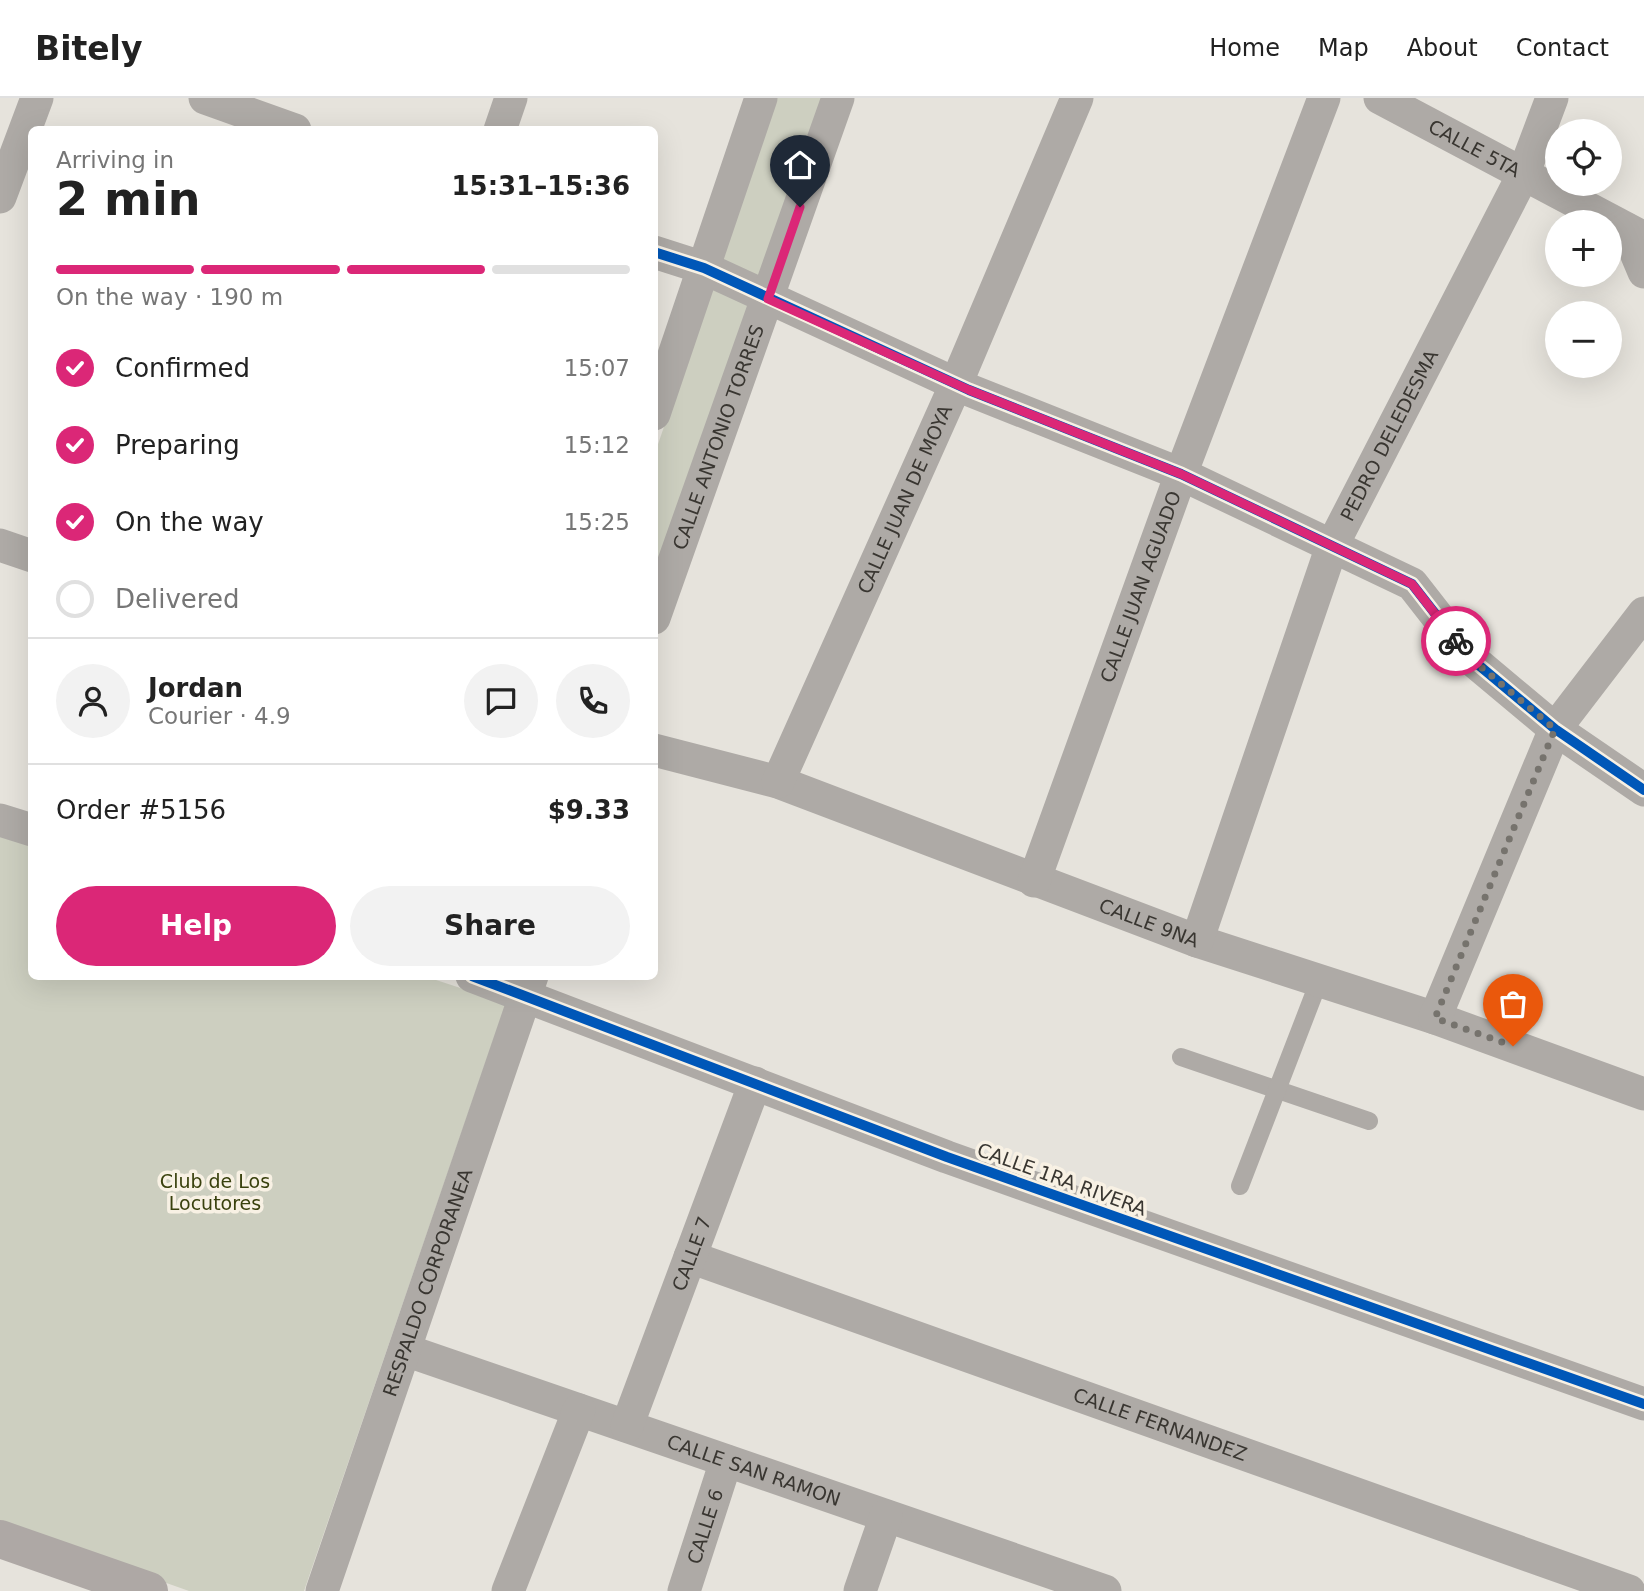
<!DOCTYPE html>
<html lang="en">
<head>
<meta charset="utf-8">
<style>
  :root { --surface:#fff; --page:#f2f2f2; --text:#222; --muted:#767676; --line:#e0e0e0; --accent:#db2777 }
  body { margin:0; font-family:"DejaVu Sans",sans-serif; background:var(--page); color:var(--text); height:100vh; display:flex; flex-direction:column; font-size:26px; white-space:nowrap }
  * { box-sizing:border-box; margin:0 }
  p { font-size:23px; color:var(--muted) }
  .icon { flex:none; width:38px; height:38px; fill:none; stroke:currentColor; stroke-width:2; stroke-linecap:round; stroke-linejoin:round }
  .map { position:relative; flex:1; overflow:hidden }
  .sheet { position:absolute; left:28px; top:28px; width:630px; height:854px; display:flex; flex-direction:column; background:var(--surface); border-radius:10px; box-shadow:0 7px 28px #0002 }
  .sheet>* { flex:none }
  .fabs { position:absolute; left:1545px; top:21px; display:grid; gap:14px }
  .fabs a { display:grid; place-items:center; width:77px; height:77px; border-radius:50%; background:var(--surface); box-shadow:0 7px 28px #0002; font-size:35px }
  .pin { position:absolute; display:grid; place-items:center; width:60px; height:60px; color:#fff; margin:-72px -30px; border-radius:50% 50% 50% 0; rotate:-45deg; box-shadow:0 0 7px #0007 }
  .pin .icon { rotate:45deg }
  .courier { position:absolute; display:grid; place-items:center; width:70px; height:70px; margin:-35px; border:5px solid #db2777; border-radius:50%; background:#fff; color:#222; box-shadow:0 2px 9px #0007 }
  .summary em { font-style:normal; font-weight:700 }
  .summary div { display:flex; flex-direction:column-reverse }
  .summary { display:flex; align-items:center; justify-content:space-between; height:119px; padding:0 28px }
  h1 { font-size:46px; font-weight:700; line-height:52px }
  .bar { display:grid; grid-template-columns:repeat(4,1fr); gap:10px 7px; align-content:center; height:84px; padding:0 28px }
  .bar i { height:9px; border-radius:5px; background:var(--line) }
  .bar .on { background:var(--accent) }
  .bar p { grid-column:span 4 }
  .line { display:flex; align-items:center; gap:18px; padding:0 28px; border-top:2px solid var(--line) }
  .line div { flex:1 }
  .round { display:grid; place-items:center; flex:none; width:74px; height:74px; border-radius:37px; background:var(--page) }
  ol { padding:0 28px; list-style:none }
  li { display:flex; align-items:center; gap:21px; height:77px }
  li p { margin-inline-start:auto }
  li .icon { padding:7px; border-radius:50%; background:var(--accent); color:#fff; stroke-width:4 }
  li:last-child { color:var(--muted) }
  li i { width:38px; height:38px; border:4px solid var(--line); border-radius:50% }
  .cta { display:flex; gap:14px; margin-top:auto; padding:14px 28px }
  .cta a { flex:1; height:80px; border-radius:42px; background:var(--accent); color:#fff; font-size:28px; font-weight:700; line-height:80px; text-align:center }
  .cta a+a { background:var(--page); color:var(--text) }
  header { display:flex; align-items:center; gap:42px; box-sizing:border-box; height:98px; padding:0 35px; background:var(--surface); border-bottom:2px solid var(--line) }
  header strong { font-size:33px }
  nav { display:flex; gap:38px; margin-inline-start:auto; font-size:24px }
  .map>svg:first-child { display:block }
  .green { fill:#cdcfc0 }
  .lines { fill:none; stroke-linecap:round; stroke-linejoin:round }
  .lane { stroke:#aeaaa6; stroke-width:18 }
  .street { stroke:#aeaaa6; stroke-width:33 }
  .secondary { stroke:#aea8a5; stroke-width:38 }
  .cycleway-casing { stroke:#f8f1e4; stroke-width:15 }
  .cycleway { stroke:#0057b8; stroke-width:10 }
  .done { stroke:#76736d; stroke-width:7; stroke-dasharray:0 12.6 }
  .route { stroke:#db2777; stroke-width:9 }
  .labels { text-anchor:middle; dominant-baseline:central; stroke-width:7; stroke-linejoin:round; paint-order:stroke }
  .street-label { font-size:19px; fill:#393631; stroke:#f8f1e4 }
  .park-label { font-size:19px; fill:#39410d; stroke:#f8f1e4 }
</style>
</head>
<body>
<header>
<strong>Bitely</strong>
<nav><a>Home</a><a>Map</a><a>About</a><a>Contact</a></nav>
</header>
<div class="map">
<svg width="1644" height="1493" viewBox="0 0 1644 1493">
  <rect width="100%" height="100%" fill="#e6e3dc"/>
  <g class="green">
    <polygon points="777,0 839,0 655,520 655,355"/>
    <polygon points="0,735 31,746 32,878 427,879 506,905 304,1493 189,1493 0,1426"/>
  </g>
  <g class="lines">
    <g class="lane">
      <polyline points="1181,959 1369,1023"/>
      <polyline points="1240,1088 1319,883"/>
    </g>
    <g class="street">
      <polyline points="205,0 295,32"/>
      <path id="s1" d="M1380,0L1644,140"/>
      <polyline points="500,32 511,0"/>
      <polyline points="0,99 37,0"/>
      <polyline points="1626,131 1644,174"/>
      <polyline points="654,154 704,170 969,292 1181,376 1412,486 1469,559 1555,631 1644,692"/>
      <polyline points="654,316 761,0"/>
      <polyline points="0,447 32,458"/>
      <path id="s2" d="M654,520L838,0"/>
      <path id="s3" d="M654,652L778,684L1197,843L1435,920L1644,996"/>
      <path id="s4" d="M778,684L956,286L1077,0"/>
      <polyline points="0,722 32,732"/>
      <path id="s5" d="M1034,783L1181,376L1324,0"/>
      <path id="s6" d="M1197,843L1332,448L1523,77L1552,0"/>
      <polyline points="472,878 947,1059 1644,1306"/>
      <polyline points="1435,920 1555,631 1644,515"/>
      <path id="s7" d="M690,1159L1629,1493"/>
      <path id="s8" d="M405,1252L1105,1493"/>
      <path id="s9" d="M627,1328L755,985"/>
      <path id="s10" d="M322,1493L532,878"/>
      <polyline points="508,1493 579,1312"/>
      <path id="s11" d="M684,1493L726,1363"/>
      <polyline points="860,1493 886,1418"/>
    </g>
    <polyline class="secondary" points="0,1441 149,1493"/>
    <g class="cycleway-casing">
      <g id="cycleway">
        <polyline points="654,154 704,170 969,292 1181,376 1412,486 1469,559 1555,631 1644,692"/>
        <polyline points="472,878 947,1059 1644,1306"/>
      </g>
    </g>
    <use href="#cycleway" class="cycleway"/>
  </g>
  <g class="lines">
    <polyline class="done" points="1456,543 1469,559 1555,631 1435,920 1513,948"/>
    <polyline class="route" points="800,109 768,201 969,292 1181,376 1412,486 1456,543"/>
  </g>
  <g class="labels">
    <g class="street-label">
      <text stroke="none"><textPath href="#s1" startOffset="107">CALLE 5TA</textPath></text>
      <text stroke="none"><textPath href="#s6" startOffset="542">PEDRO DELEDESMA</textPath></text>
      <text stroke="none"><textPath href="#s2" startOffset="192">CALLE ANTONIO TORRES</textPath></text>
      <text stroke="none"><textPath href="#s4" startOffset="310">CALLE JUAN DE MOYA</textPath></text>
      <text stroke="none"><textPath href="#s5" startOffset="313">CALLE JUAN AGUADO</textPath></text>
      <text stroke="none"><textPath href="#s3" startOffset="525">CALLE 9NA</textPath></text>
      <text transform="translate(1062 1081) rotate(20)">CALLE 1RA RIVERA</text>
      <text stroke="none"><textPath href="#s9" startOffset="184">CALLE 7</textPath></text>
      <text stroke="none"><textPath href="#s10" startOffset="326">RESPALDO CORPORANEA</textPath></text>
      <text stroke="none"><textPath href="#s7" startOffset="499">CALLE FERNANDEZ</textPath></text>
      <text stroke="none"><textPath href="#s8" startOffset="369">CALLE SAN RAMON</textPath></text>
      <text stroke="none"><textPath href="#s11" startOffset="68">CALLE 6</textPath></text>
    </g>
    <g class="park-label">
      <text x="215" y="1083">Club de Los<tspan x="215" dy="22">Locutores</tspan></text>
    </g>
  </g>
</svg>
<div class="fabs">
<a><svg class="icon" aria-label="locate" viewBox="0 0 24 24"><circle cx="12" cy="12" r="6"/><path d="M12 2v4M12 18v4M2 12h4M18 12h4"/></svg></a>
<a>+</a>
<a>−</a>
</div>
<div class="pin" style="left:1513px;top:948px;background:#ea580c"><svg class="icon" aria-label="bag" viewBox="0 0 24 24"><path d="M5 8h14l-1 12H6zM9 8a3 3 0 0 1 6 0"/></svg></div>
<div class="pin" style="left:800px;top:109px;background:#1f2937"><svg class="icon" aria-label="home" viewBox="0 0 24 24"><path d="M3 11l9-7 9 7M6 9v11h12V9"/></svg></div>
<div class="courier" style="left:1456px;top:543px"><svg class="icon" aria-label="bike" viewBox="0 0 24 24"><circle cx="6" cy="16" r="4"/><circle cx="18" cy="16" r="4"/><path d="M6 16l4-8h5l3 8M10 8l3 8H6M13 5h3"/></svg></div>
<section class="sheet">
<div class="summary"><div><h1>2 min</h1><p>Arriving in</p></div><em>15:31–15:36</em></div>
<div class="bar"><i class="on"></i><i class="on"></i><i class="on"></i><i></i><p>On the way · 190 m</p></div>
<ol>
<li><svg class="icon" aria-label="check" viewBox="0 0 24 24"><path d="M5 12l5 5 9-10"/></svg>Confirmed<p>15:07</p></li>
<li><svg class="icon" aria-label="check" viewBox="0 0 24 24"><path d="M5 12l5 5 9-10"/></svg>Preparing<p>15:12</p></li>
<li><svg class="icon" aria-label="check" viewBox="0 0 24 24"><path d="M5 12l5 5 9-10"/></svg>On the way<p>15:25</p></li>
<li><i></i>Delivered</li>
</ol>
<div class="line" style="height:126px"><a class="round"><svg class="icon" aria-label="person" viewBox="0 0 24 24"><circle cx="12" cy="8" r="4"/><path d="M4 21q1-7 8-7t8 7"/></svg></a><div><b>Jordan</b><p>Courier · 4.9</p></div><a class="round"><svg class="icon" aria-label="chat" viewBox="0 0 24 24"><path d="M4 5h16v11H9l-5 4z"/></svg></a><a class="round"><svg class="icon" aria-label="phone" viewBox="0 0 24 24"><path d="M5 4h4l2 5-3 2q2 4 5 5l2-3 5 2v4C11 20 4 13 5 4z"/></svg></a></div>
<div class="line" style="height:91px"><div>Order #5156</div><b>$9.33</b></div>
<div class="cta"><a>Help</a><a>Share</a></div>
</section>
</div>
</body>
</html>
